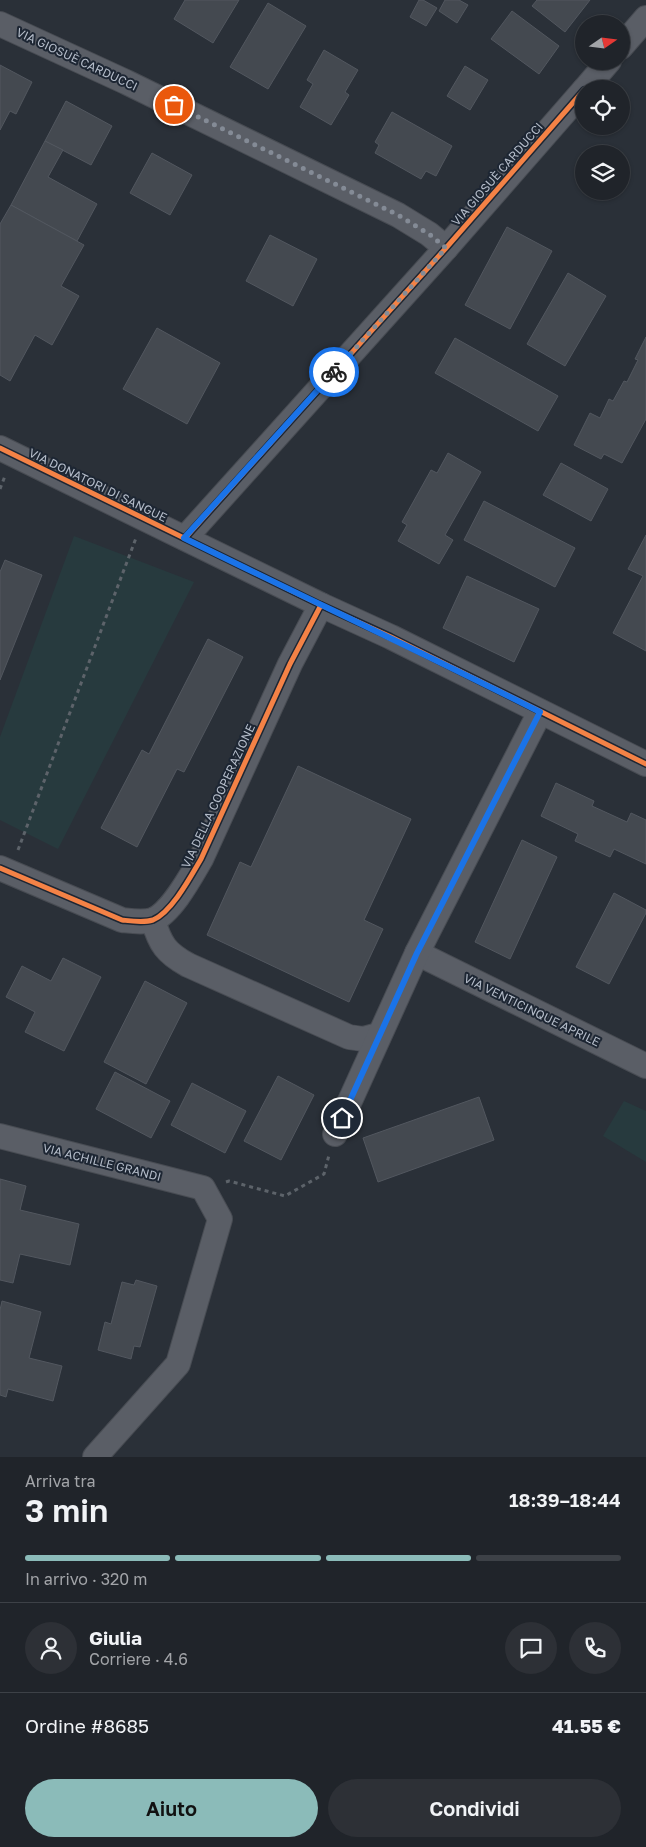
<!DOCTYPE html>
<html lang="it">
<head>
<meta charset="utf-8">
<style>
  :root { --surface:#20242a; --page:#2d3036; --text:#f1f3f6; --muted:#a2a4a8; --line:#3d4147; --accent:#8bbbb9 }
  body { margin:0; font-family:"Golos Text",sans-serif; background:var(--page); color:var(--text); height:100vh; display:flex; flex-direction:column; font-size:19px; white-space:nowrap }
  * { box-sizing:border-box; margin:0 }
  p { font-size:16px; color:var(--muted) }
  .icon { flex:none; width:28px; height:28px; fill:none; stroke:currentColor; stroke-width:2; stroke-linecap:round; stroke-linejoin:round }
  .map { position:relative; height:1457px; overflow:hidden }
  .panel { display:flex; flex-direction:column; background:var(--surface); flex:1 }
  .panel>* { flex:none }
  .needle { width:32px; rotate:76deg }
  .buttons { position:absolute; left:575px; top:15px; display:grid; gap:10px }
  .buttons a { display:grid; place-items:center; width:55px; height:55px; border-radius:50%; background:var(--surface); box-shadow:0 1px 4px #0004,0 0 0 1px var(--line); font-size:25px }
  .pin { position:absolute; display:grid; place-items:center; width:42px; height:42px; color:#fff; margin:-21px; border:2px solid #fff; border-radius:50%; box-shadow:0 1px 5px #0007 }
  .courier { position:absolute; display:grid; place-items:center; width:50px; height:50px; margin:-25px; border:4px solid #1a73e8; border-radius:50%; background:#fff; color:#222; box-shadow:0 1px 6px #0007 }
  .summary em { font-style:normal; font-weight:600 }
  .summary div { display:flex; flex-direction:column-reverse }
  .summary { display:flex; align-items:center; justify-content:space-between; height:85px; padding:0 25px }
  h1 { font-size:32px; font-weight:600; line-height:38px }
  .bar { display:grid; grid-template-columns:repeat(4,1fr); gap:8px 5px; align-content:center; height:60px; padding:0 25px }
  .bar i { height:6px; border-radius:4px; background:var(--line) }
  .bar .on { background:var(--accent) }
  .bar p { grid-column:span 4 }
  .line { display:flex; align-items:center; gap:12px; padding:0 25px; border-top:1px solid var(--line) }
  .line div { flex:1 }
  .round { display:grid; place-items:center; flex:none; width:52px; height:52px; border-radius:26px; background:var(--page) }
  .cta { display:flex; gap:10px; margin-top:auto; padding:10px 25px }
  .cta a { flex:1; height:58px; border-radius:30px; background:var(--accent); color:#111; font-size:20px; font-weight:600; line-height:58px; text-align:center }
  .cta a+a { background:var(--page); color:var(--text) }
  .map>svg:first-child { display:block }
  .green { fill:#273a3e }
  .building { fill:#444950; stroke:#52575f }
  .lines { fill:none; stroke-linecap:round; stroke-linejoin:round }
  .minor-casing { stroke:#484c53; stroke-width:26 }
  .path { stroke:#5d636a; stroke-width:3; stroke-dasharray:4 4; stroke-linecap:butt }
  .minor { stroke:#5a5e66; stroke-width:24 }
  .cycleway-casing { stroke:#1d2633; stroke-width:8 }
  .cycleway { stroke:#f48246; stroke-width:5 }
  .done { stroke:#848b96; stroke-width:5; stroke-dasharray:0 9 }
  .route { stroke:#1a73e8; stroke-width:6 }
  .labels { text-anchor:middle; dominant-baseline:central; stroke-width:4; stroke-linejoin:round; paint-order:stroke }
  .street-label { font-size:12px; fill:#b4bcc9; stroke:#1d2633 }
</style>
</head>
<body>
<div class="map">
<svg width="646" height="1457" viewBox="0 0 646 1457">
  <rect width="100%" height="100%" fill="#2a3038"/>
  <g class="green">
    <polygon points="74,536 194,582 58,849 0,820 0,737"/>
    <polygon points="624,1101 646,1111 646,1162 603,1136"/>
  </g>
  <g class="building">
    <polygon points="185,0 239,0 213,43 174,19"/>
    <polygon points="419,0 423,0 437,8 426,26 410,17"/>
    <polygon points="445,0 459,0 468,5 457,23 439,11"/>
    <polygon points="537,0 590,0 565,32 532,6"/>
    <polygon points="268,3 306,26 268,89 230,67"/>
    <polygon points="512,11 559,46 539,74 491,39"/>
    <polygon points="324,50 358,70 345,92 349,95 331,125 300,107 313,84 307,80"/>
    <polygon points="0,65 32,82 16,114 10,111 0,130"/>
    <polygon points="465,66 488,80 470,110 447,96"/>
    <polygon points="66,101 112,126 91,165 45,141"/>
    <polygon points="392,112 452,146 436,176 426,171 421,179 375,153 379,145 375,142"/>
    <polygon points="45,141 63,150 48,177 97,204 77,241 11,205"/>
    <polygon points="152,153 192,175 170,215 130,193"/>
    <polygon points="11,205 84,245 61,286 79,296 52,345 35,335 10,381 0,375 0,224"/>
    <polygon points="507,227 552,251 510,329 465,305"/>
    <polygon points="270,235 317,259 293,306 246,281"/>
    <polygon points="568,273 606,296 565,366 527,344"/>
    <polygon points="157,328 220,363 187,424 123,389"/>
    <polygon points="646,337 646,419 622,463 604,454 601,459 574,445 590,413 600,418 609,399 613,401 624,381 627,382 638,360 635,359"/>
    <polygon points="455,338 558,396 538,431 435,373"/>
    <polygon points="448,453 481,472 445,535 453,540 439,564 398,541 407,525 402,522 431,470 437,473"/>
    <polygon points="561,463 608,489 591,521 543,495"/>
    <polygon points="484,501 575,548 555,587 464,540"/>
    <polygon points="646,535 646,651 613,633 643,576 628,569"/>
    <polygon points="5,560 42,575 0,680 0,572"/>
    <polygon points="467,576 539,609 514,662 443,628"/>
    <polygon points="208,639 243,657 184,772 177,769 137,847 101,828 142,750 149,754"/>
    <polygon points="298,766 411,819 364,920 383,929 349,1002 207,935 240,862 251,867"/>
    <polygon points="556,783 594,801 592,806 627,822 631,813 646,820 646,864 614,849 610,857 575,841 578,834 541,816"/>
    <polygon points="522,840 557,857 510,959 475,942"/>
    <polygon points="614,893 646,910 646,913 609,984 576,967"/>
    <polygon points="63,958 101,977 64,1051 25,1032 35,1012 6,997 22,966 51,981"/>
    <polygon points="145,981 187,1003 146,1084 104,1062"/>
    <polygon points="115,1072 170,1101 151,1138 96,1109"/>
    <polygon points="278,1076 314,1095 281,1160 244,1141"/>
    <polygon points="192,1083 246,1111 225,1153 171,1125"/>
    <polygon points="479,1097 494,1140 378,1182 363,1138"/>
    <polygon points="0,1179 26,1186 20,1210 79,1224 70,1265 20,1254 13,1283 0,1280"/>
    <polygon points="136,1280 157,1286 140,1347 134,1346 131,1359 98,1350 105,1322 111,1324 122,1282 134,1285"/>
    <polygon points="2,1301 41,1312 29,1358 62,1366 53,1401 8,1389 6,1397 0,1395 0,1310"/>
  </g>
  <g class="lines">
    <g class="minor-casing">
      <g id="minor">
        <polyline points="0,24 126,82 398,215 429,234 446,248"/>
        <polyline points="621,47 646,18"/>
        <polyline points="585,89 609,61"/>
        <polyline points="0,448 321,605 391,637 646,764"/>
        <polyline points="185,538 446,248 584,90"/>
        <path d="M0,868L122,920C131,921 143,923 153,920C172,912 191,876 201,859L290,664L321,605"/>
        <path d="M153,920C160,944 166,953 188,965L349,1037L363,1039L378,1035"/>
        <polyline points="417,953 646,1066"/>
        <polyline points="335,1134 417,953 540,712"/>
        <polyline points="0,1136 203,1188 220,1219 178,1364 95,1457"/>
      </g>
    </g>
    <g class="path">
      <polyline points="0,489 5,476"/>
      <polyline points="18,850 136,538"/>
      <polyline points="226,1182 229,1181 285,1196 324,1174 329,1155"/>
    </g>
    <use href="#minor" class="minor"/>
    <g class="cycleway-casing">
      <g id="cycleway">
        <polyline points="0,448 321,605 391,637 646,764"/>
        <polyline points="185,538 446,248 584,90"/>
        <path d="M0,868L122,920C131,921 143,923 153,920C172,912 191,876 201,859L290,664L321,605"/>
      </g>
    </g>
    <use href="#cycleway" class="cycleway"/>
  </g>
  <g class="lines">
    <polyline class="done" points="174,105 398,215 429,234 446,248 334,372"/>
    <path class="route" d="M334,372L184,538C303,597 422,652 540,712L417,953L342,1118"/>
  </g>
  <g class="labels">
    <g class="street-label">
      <text transform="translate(77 59) rotate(25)">VIA GIOSUÈ CARDUCCI</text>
      <text transform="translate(497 174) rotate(-49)">VIA GIOSUÈ CARDUCCI</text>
      <text transform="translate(98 485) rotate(26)">VIA DONATORI DI SANGUE</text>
      <text transform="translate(218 796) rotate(-65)">VIA DELLA COOPERAZIONE</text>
      <text transform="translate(532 1010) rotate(26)">VIA VENTICINQUE APRILE</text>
      <text transform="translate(102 1162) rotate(14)">VIA ACHILLE GRANDI</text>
    </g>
  </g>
</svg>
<div class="buttons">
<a><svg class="needle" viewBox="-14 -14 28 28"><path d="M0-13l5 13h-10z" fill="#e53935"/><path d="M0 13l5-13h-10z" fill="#a2a4a8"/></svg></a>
<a><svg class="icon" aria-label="locate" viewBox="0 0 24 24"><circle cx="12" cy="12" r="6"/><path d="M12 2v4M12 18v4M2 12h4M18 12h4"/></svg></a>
<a><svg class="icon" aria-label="layers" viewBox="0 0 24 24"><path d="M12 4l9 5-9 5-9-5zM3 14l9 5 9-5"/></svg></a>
</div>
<div class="pin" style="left:174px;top:105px;background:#ea580c"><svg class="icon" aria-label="bag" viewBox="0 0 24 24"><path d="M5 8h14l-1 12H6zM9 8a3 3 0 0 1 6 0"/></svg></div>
<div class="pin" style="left:342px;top:1118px;background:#1f2937"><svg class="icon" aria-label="home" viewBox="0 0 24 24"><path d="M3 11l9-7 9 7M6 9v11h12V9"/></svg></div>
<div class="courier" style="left:334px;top:372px"><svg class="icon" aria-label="bike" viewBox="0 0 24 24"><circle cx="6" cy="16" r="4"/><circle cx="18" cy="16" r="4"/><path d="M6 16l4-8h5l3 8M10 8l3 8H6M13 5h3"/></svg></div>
</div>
<section class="panel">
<div class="summary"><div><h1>3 min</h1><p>Arriva tra</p></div><em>18:39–18:44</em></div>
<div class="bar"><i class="on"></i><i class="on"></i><i class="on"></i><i></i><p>In arrivo · 320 m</p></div>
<div class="line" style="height:90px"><a class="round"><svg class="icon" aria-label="person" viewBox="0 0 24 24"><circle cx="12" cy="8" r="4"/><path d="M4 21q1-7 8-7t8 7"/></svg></a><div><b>Giulia</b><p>Corriere · 4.6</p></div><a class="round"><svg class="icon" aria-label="chat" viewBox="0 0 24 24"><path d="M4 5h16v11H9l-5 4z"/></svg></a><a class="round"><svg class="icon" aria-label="phone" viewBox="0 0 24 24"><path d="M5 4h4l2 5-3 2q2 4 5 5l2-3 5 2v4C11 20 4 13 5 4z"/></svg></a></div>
<div class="line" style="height:65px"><div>Ordine #8685</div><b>41.55 €</b></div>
<div class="cta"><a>Aiuto</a><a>Condividi</a></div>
</section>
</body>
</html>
